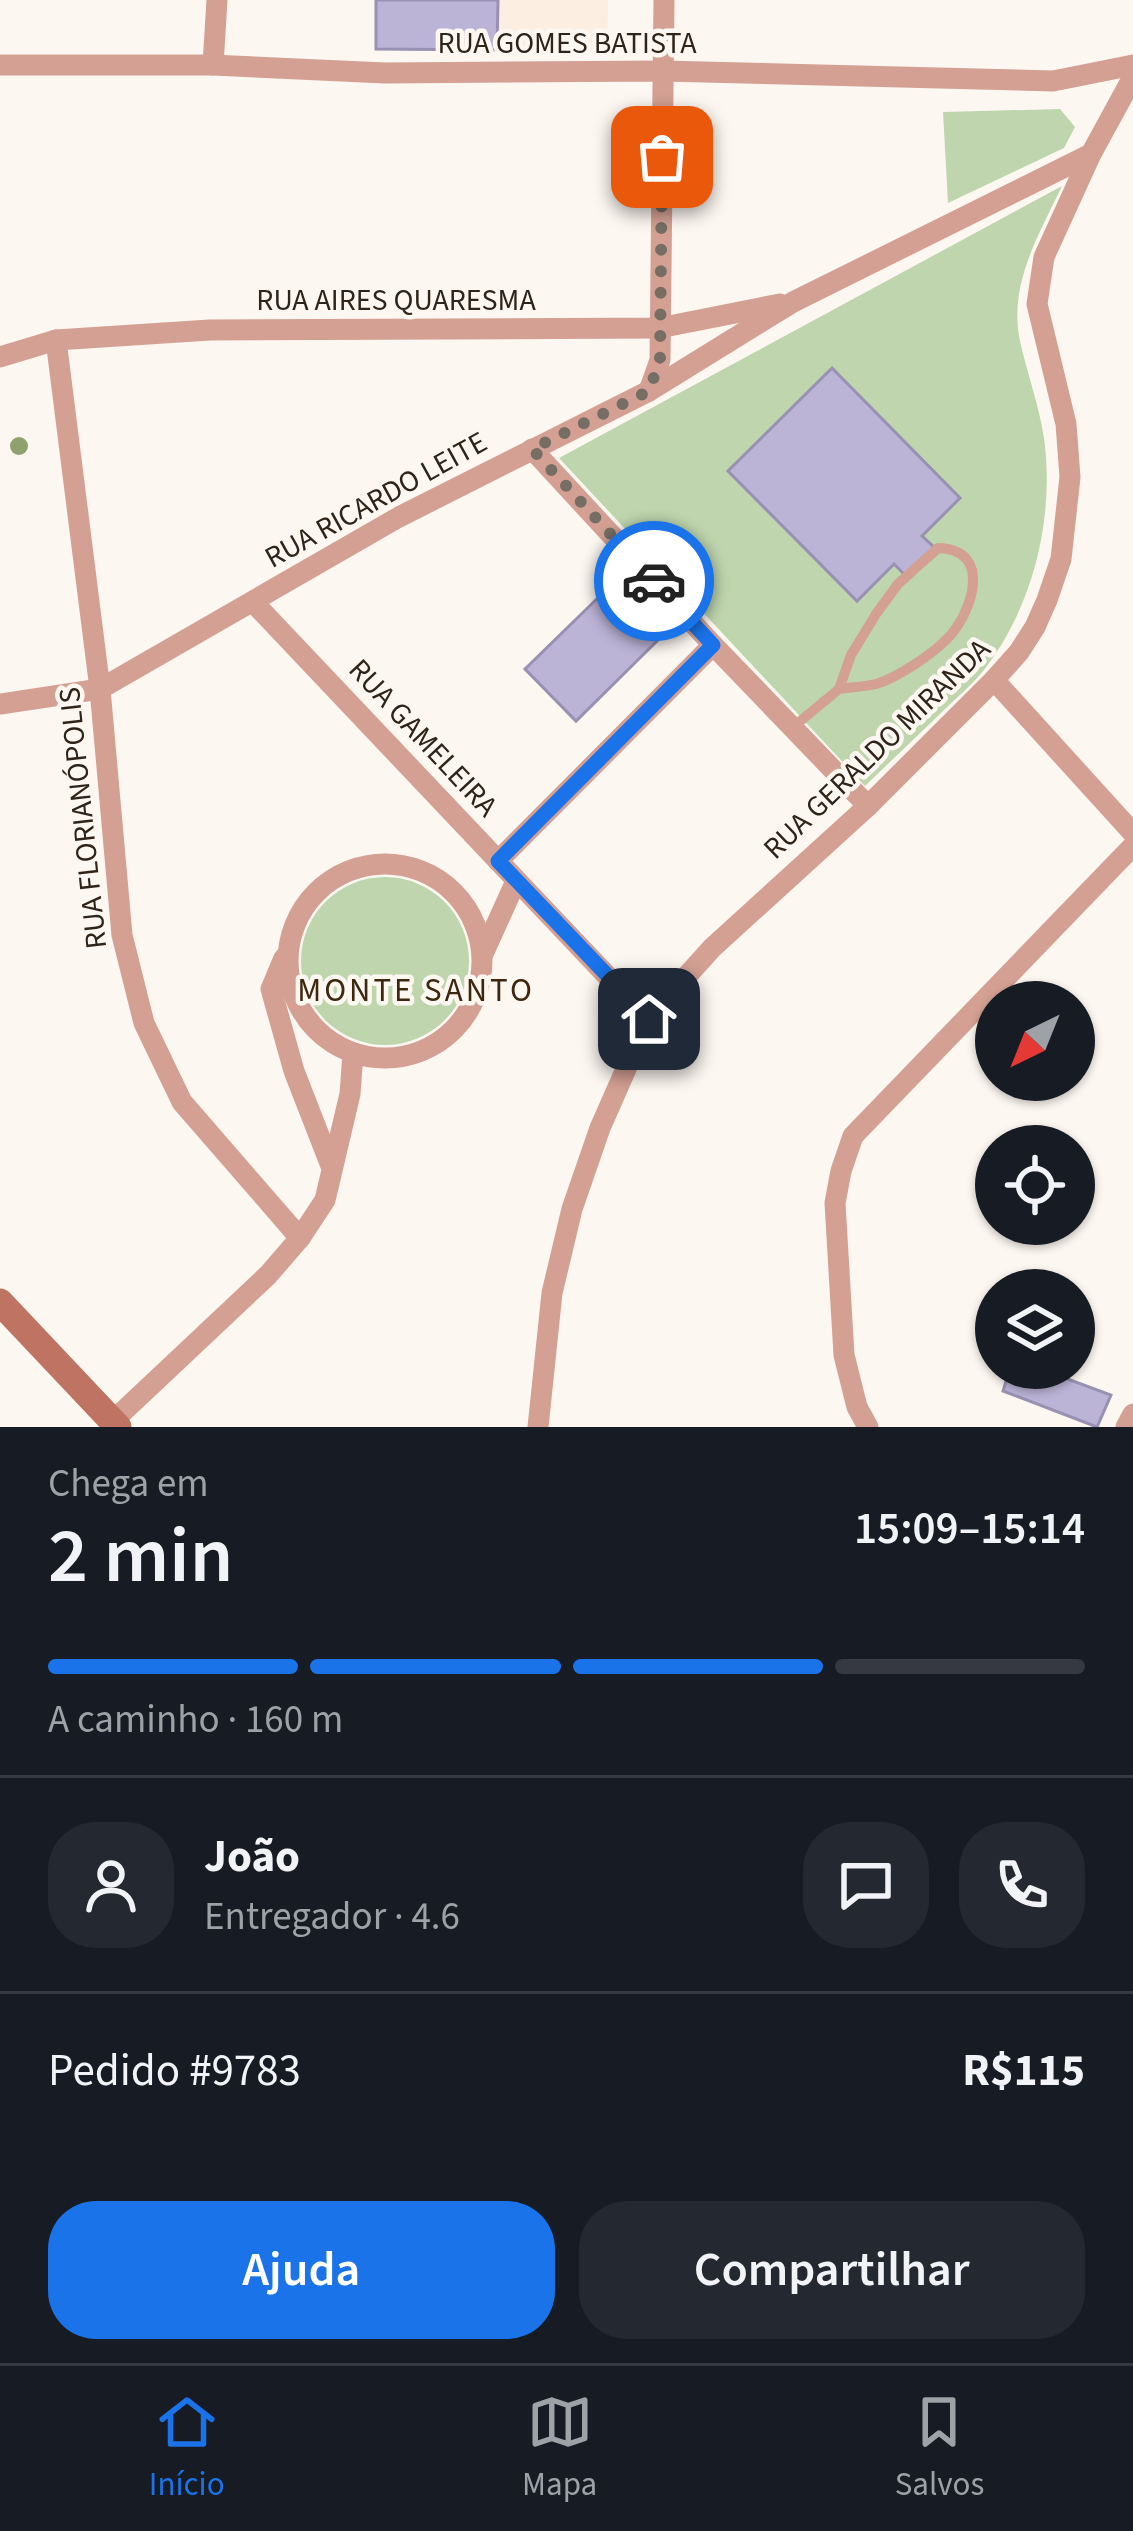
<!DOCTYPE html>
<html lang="pt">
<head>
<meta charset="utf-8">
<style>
  :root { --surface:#171b24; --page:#242831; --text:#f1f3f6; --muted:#9ea1a6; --line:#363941; --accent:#1a73e8 }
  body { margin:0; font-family:"Source Sans 3",sans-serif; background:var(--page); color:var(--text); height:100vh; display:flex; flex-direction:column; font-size:45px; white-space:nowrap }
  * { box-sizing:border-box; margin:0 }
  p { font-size:39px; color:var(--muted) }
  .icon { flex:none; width:66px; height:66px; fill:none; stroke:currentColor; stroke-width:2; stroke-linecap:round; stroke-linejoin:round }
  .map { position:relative; height:1427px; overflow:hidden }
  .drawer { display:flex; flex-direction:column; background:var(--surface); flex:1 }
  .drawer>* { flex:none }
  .needle { width:78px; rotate:223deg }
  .controls { position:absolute; left:975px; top:981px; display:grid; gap:24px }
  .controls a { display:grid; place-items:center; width:120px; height:120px; border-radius:50%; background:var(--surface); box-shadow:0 3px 9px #0004; font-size:60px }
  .pin { position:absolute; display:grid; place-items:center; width:102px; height:102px; color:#fff; margin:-51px; border-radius:24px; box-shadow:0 6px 18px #0006 }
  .courier { position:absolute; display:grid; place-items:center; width:120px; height:120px; margin:-60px; border:9px solid #1a73e8; border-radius:50%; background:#fff; color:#222; box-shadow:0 3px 15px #0007 }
  .head em { font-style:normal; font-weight:600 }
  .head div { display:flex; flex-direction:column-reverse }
  .head { display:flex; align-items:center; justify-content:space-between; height:204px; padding:0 48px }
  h1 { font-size:78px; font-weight:600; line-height:90px }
  .bar { display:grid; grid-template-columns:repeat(4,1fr); gap:18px 12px; align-content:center; height:144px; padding:0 48px }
  .bar i { height:15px; border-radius:9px; background:var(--line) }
  .bar .current { background:var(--accent) }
  .bar p { grid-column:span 4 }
  .line { display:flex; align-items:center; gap:30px; padding:0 48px; border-top:3px solid var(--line) }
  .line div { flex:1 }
  .round { display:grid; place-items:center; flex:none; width:126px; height:126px; border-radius:48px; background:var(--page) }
  .button { display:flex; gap:24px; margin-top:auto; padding:24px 48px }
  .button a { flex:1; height:138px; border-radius:48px; background:var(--accent); color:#fff; font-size:48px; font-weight:600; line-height:138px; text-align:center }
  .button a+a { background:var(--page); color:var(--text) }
  .menu { display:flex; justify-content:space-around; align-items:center; height:168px; border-top:3px solid var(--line); background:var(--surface); font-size:33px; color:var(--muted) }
  .menu a { display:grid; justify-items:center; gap:6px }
  .menu .current { color:var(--accent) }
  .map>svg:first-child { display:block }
  .built { fill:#fceee0 }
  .green { fill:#bed5ae }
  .building { fill:#bcb4d7; stroke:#9891b2; stroke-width:3 }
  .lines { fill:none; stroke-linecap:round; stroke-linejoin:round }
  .lane { stroke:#d4a094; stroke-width:10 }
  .street { stroke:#d4a094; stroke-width:21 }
  .secondary { stroke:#bf7363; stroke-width:27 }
  .tree { fill:#8ea16f }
  .done { stroke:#766e65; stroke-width:12; stroke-dasharray:0 21.6 }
  .route { stroke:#1a73e8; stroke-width:15 }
  .labels { text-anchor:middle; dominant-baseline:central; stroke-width:9; stroke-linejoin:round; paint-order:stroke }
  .street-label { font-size:30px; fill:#2e2419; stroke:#fdf7f1 }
  .neighbourhood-label { font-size:33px; letter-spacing:3px; fill:#3d270f; stroke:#fdf7f1 }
</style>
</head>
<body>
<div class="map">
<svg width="1133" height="1427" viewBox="0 0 1133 1427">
  <rect width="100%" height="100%" fill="#fdf7f1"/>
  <polygon class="built" points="376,0 608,0 607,51 376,49"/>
  <g class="green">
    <polygon points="1060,109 1075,127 1064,148 948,203 943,112"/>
    <path d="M1062,186C1039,235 1008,284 1020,341C1027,373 1039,405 1044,438C1055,518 1033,608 983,671C972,685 957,697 944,710C918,735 891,761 865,786L559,458Z"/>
    <circle cx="385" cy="961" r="84"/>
  </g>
  <g class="building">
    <polygon points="376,0 498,0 497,50 376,49"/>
    <polygon points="832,368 960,498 922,536 934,547 905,575 894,564 857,601 728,471"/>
    <polygon points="607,589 658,640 576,721 525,669"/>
    <polygon points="1010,1368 1038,1368 1111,1395 1097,1427 1003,1391"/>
  </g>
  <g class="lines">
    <path class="lane" d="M792,728L839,689L851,655L876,614L898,584L938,548C994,549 972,614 947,639C931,655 897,678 876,684C864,687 851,687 839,689"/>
    <g class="street">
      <polyline points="0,65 213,65 385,73 663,71 1053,81 1133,65"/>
      <polyline points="213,65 217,0"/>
      <polyline points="56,340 100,689 122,935 144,1023 182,1102 300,1238"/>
      <polyline points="0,357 56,340 210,330 659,328 780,304"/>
      <polyline points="649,391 660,360 664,0"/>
      <polyline points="532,449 713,645 868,806"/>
      <polyline points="254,603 648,1019"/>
      <polyline points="994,680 1133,833"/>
      <polyline points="0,704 100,689 399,517 649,391 793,302 1091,154"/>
      <polyline points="498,861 713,645"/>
      <circle cx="385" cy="961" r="97"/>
      <polyline points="483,954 516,881"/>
      <polyline points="284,958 271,989 294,1071 331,1166"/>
      <polyline points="113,1421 268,1275 300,1238 325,1200 350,1094 353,1053"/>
      <polyline points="538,1427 552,1293 572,1209 600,1128 648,1019 712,948 868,806 994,680 1019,652 1035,627 1047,600 1061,559 1070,477 1066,424 1037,304 1044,257 1091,154 1133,77"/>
      <polyline points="868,1427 857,1407 844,1355 835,1203 841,1171 853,1136 1133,846"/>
      <polyline points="1126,1427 1133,1414"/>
    </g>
    <polyline class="secondary" points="0,1302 118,1427"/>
  </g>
  <circle class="tree" cx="19" cy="446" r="9"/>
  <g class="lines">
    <polyline class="done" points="654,581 532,449 649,391 660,360 662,157"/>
    <polyline class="route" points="649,1019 498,861 713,645 654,581"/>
  </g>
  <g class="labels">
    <g class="street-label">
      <text x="567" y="43">RUA GOMES BATISTA</text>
      <text x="396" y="300">RUA AIRES QUARESMA</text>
      <text transform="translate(376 500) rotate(-29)">RUA RICARDO LEITE</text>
      <text transform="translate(423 738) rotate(47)">RUA GAMELEIRA</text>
      <text transform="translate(877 749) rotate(-44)">RUA GERALDO MIRANDA</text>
      <text transform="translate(83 818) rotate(-96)">RUA FLORIANÓPOLIS</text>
    </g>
    <g class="neighbourhood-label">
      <text x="416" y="990">MONTE SANTO</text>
    </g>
  </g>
</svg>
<div class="controls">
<a><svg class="needle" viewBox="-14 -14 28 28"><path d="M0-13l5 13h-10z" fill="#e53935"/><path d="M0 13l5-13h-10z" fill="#9ea1a6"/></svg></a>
<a><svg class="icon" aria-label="locate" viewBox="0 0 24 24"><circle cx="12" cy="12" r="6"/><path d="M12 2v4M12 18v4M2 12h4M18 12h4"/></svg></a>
<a><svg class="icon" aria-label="layers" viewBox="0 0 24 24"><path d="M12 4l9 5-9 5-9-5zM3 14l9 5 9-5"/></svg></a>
</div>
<div class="pin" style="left:662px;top:157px;background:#ea580c"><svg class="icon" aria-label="bag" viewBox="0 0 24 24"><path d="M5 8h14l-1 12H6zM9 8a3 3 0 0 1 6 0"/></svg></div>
<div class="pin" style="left:649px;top:1019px;background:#1f2937"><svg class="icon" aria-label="home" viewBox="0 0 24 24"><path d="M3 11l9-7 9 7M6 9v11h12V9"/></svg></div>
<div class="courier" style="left:654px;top:581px"><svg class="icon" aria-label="car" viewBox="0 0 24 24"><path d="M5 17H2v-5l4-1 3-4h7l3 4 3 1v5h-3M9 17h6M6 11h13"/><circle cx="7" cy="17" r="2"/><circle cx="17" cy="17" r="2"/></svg></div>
</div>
<section class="drawer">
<div class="head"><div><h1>2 min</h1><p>Chega em</p></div><em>15:09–15:14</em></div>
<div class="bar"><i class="current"></i><i class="current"></i><i class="current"></i><i></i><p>A caminho · 160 m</p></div>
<div class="line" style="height:216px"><a class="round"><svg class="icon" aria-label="person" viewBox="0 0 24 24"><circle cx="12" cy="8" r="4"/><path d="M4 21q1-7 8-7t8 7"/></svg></a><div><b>João</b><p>Entregador · 4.6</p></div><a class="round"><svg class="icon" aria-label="chat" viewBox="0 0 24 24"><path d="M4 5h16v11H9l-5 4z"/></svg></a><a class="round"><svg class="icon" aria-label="phone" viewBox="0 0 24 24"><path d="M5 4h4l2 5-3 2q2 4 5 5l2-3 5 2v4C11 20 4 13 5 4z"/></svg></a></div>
<div class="line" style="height:156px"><div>Pedido #9783</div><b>R$115</b></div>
<div class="button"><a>Ajuda</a><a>Compartilhar</a></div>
</section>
<nav class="menu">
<a class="current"><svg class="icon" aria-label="home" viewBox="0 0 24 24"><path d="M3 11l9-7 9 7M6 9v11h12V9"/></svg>Início</a>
<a><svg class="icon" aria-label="map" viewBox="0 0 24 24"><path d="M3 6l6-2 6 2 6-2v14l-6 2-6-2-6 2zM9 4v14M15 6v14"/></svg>Mapa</a>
<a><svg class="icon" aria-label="saved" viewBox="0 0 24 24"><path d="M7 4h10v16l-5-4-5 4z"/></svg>Salvos</a>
</nav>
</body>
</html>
